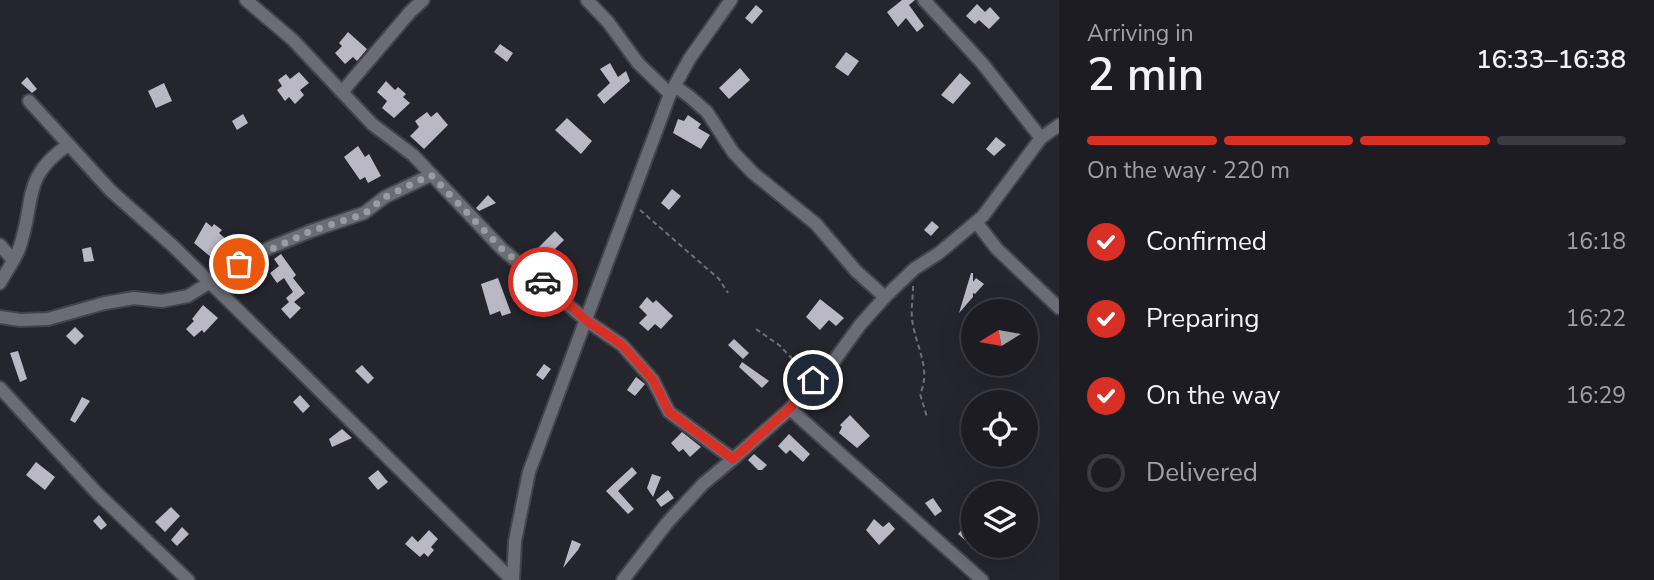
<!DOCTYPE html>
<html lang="en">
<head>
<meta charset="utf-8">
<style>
  :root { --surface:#1c1c22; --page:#25252a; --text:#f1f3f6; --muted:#a0a1a5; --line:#3a3a40; --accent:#d93025 }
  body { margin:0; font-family:"Nunito Sans",sans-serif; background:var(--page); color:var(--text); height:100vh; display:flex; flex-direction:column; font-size:26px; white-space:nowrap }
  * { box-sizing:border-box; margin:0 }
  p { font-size:23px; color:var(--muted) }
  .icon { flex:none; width:38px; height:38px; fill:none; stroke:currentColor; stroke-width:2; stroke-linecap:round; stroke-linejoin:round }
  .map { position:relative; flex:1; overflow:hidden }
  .panel { display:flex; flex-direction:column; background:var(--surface); width:595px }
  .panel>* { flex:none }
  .needle { width:46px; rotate:259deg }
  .tools { position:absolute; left:961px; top:299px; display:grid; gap:14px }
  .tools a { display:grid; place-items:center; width:77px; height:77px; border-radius:50%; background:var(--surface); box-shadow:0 7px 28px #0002,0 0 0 2px var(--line); font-size:35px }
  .pin { position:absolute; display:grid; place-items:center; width:60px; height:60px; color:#fff; margin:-30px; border:4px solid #fff; border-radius:50%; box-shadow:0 2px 7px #0007 }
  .courier { position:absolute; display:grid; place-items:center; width:70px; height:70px; margin:-35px; border:5px solid #d93025; border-radius:50%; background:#fff; color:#222; box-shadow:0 2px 9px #0007 }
  .summary em { font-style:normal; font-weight:600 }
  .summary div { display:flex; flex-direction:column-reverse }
  .summary { display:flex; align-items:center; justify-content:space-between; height:119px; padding:0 28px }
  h1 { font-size:46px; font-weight:600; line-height:52px }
  .bar { display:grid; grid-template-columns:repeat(4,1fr); gap:10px 7px; align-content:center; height:84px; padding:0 28px }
  .bar i { height:9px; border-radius:5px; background:var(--line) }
  .bar .on { background:var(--accent) }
  .bar p { grid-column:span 4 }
  ol { padding:0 28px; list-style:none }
  li { display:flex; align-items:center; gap:21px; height:77px }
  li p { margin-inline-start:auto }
  li .icon { padding:7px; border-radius:50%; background:var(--accent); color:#fff; stroke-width:4 }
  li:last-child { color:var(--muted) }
  li i { width:38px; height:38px; border:4px solid var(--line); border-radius:50% }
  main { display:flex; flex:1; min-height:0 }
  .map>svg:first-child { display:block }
  .building { fill:#b9b8c4 }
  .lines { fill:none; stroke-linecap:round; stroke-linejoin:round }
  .minor-casing { stroke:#43434b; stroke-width:16 }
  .path { stroke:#6f6f76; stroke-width:2; stroke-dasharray:5 3.5; stroke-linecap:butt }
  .minor { stroke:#6c6c77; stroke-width:12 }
  .done { stroke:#9b9ba2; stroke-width:7; stroke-dasharray:0 12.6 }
  .route { stroke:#d93025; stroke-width:9 }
</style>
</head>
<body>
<main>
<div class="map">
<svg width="1059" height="580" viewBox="0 0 1059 580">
  <rect width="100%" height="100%" fill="#25252e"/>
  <g class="building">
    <polygon points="902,0 915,0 909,5 924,26 917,32 906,18 898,27 887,12"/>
    <polygon points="977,4 985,12 990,7 1000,18 989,29 979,20 975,24 966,16"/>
    <polygon points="756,5 763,11 752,24 745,18"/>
    <polygon points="348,32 367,49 357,61 353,57 345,64 335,53 342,46 339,43"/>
    <polygon points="500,44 513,53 507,62 494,52"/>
    <polygon points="846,52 859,61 848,76 835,67"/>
    <polygon points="610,63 618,77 626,71 630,81 604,104 597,95 610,83 600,69"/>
    <polygon points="740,68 750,80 729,99 719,88"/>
    <polygon points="299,72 309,83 300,90 304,95 295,104 289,97 285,101 277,90 282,86 278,80 286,74 290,79"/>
    <polygon points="960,73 971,83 953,104 941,95"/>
    <polygon points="27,77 37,89 32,93 21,83"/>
    <polygon points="386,81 395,90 398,87 406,94 403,97 410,103 394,118 382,108 387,101 377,92"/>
    <polygon points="164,83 172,101 156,108 148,91"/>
    <polygon points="427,112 431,117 437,112 448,125 424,149 410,136 419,127 415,121"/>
    <polygon points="243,114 248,123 237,130 232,121"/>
    <polygon points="688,115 701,124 698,128 710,135 701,149 673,133 678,119 684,121"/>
    <polygon points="567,118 592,141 581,154 555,130"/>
    <polygon points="996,137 1006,145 994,156 986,149"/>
    <polygon points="358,146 365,157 369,154 381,176 368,183 365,177 360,180 344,157"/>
    <polygon points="672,189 681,196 669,210 661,203"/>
    <polygon points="488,195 496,203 479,211 476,208"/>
    <polygon points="932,221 939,227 931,236 924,230"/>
    <polygon points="206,222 212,227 214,224 222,230 219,233 229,242 212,258 194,243"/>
    <polygon points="555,231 564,240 544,260 535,251"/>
    <polygon points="91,247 94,261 84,262 82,249"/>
    <polygon points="281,254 296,275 293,278 305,293 294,302 301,308 290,319 281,309 289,302 286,298 293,292 284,278 277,283 270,273 279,266 274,259"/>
    <polygon points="971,273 973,273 973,282 976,278 984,284 975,294 973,293 973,297 959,313"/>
    <polygon points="498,278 511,313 502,316 500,311 490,315 481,284"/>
    <polygon points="647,297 653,303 656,300 673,316 661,329 655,324 648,331 639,323 647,315 639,307"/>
    <polygon points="820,299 844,318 836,326 829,320 820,330 806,317"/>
    <polygon points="1001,301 1008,307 1004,312 992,312"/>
    <polygon points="203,305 218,318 204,333 202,330 194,337 186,329 194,321 192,319"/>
    <polygon points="75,327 84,336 75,345 66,336"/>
    <polygon points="734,339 749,353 743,359 728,345"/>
    <polygon points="18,351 27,379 20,382 10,353"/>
    <polygon points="742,362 769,381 762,388 739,367"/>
    <polygon points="544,364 551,369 543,380 536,375"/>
    <polygon points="362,365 374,378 368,384 355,371"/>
    <polygon points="636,377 645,384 635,396 627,390"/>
    <polygon points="300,395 310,406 303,413 293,402"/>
    <polygon points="82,397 90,401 75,423 70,420"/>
    <polygon points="850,415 870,436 857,448 839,433 842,427 840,425"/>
    <polygon points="342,429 352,438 332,447 329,439"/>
    <polygon points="682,432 701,447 690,457 683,449 679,452 671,443"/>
    <polygon points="789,434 810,454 803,462 790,450 786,454 778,446"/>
    <polygon points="754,454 767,465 762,470 758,470 748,460"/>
    <polygon points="36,462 55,477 45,490 26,475"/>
    <polygon points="632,467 637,473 618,491 634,509 628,514 606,491"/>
    <polygon points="378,470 388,482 378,490 368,478"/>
    <polygon points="652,474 661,477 653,497 647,488"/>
    <polygon points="668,490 674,498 661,507 656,500"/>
    <polygon points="933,498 942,511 935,516 925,503"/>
    <polygon points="171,507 180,516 165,532 155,522"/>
    <polygon points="99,515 107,525 101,530 93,521"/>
    <polygon points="973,517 973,535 967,542 958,534"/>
    <polygon points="874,519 883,527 889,522 895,529 879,545 866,530"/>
    <polygon points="182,527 189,534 177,546 171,540"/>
    <polygon points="429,530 438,539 431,547 434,550 428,557 424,553 420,557 405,544 412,536 418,542"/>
    <polygon points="572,540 581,544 578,550 563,568"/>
  </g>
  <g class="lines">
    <g class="minor-casing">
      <g id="minor">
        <polyline points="246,0 293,40 372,124 413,155 502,249 587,321 622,345 653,380 669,412 733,459 790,409 982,580"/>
        <polyline points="587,0 608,22 638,63 670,94"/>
        <polyline points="924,0 982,63 1041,138"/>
        <polyline points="675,86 690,97 707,112 733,152 753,173 816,224 856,271 885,297"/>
        <polyline points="342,92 410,12 423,0"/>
        <polyline points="29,101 111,191 174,247 512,580"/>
        <polyline points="976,222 997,249 1059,308"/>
        <polyline points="0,245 13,260"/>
        <path d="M0,283C6,272 14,261 19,249C36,202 20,178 68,145"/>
        <polyline points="0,317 20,320 48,319 105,303 134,298 162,301 188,296 239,264 269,248 311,231 364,213 385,197 431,175"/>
        <polyline points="0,388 97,493 188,580"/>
        <polyline points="790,409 813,380 831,365 860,325 885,297 914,269 939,253 983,216 1041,138 1059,125"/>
        <polyline points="513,580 515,541 529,472 670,94 690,58 731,0"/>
        <polyline points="623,580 667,523 703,484 733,459"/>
      </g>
    </g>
    <g class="path">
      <polyline points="640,210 719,279 728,293"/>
      <path d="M913,286C913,297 911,309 912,319C915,345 932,369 920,394L927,417"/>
      <polyline points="756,329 779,345 805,372"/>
    </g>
    <use href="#minor" class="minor"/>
  </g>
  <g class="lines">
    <polyline class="done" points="239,264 311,231 364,214 385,197 431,175 502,249 543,282"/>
    <polyline class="route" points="543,282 587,321 622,345 653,380 669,412 733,459 790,408 813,380"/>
  </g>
</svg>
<div class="tools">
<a><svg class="needle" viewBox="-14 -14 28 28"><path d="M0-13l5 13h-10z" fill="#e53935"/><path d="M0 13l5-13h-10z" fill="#a0a1a5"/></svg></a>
<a><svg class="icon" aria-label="locate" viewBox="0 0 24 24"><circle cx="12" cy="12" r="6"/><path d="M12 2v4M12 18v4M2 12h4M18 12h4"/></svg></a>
<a><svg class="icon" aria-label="layers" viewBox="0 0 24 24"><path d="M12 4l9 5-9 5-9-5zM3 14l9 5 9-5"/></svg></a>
</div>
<div class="pin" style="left:239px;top:264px;background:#ea580c"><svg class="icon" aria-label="bag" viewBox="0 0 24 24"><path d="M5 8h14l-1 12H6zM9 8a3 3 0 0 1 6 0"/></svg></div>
<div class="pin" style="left:813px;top:380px;background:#1f2937"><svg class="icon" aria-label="home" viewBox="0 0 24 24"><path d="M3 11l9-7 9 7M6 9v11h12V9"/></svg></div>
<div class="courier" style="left:543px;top:282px"><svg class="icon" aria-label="car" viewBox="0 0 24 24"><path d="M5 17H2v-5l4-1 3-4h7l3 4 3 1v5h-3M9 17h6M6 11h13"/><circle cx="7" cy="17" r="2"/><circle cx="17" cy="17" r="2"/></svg></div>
</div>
<section class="panel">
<div class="summary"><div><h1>2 min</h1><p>Arriving in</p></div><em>16:33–16:38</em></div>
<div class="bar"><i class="on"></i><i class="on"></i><i class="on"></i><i></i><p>On the way · 220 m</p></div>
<ol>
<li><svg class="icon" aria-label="check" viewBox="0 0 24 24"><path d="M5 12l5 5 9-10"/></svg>Confirmed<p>16:18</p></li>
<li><svg class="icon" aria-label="check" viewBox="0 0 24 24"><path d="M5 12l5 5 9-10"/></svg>Preparing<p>16:22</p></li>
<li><svg class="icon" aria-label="check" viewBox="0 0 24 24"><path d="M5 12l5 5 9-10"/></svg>On the way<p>16:29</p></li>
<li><i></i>Delivered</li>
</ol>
</section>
</main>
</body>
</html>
